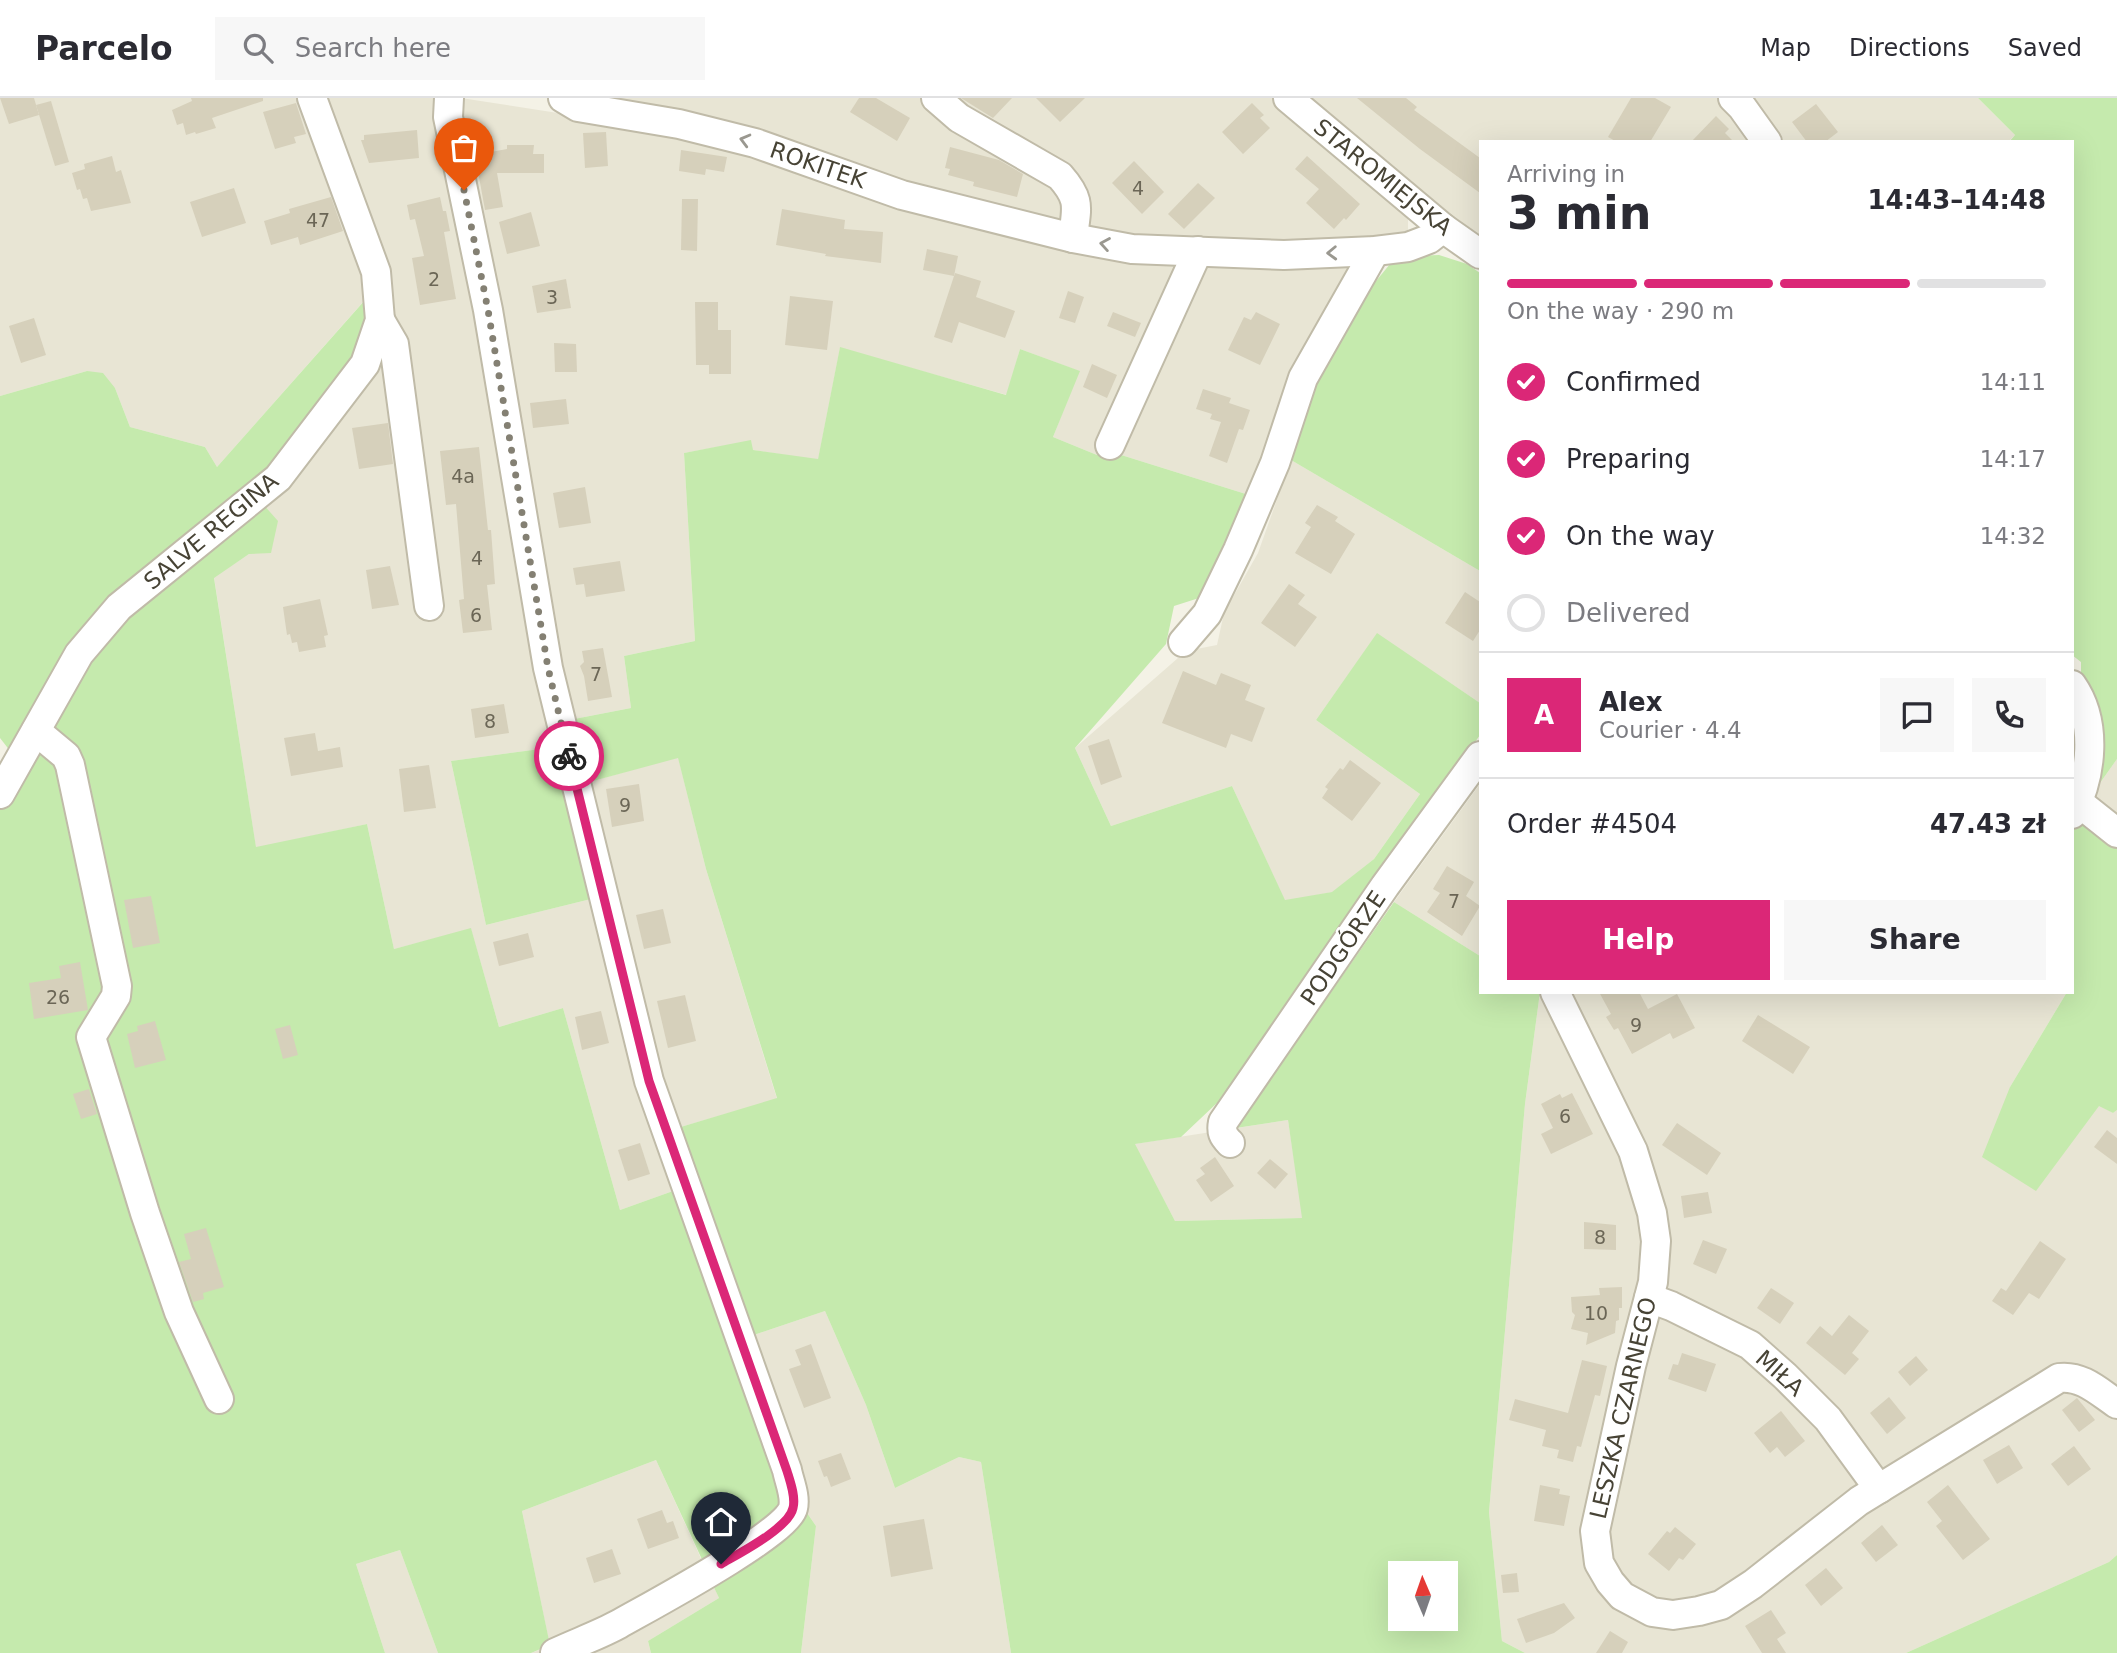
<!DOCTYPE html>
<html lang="en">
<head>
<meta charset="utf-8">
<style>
  :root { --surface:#fff; --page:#f7f7f7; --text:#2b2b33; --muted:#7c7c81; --line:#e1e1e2; --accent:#db2777 }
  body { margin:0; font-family:"DejaVu Sans",sans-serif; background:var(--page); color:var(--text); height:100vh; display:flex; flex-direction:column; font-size:26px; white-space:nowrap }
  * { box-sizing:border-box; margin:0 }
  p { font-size:23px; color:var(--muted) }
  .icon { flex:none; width:38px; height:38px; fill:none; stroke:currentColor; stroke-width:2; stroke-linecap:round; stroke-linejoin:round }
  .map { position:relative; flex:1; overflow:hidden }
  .details { position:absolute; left:1479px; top:42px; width:595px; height:854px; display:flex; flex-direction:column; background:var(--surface); border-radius:0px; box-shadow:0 7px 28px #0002 }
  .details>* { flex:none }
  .needle { width:46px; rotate:358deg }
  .tools { position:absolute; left:1388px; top:1463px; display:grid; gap:14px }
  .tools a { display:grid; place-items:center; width:70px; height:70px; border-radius:0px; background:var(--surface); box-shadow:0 7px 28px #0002; font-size:35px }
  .pin { position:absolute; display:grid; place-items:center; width:60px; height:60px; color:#fff; margin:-72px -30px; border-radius:50% 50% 50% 0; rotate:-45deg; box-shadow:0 0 7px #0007 }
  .pin .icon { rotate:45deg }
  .courier { position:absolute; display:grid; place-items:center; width:70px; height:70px; margin:-35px; border:5px solid #db2777; border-radius:50%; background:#fff; color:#222; box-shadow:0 2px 9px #0007 }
  .overview em { font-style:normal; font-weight:700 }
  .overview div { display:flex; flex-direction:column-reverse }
  .overview { display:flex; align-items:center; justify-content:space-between; height:119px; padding:0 28px }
  h1 { font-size:46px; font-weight:700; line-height:52px }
  .bar { display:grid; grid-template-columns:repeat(4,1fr); gap:10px 7px; align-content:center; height:84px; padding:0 28px }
  .bar i { height:9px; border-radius:5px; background:var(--line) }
  .bar .active { background:var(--accent) }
  .bar p { grid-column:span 4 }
  .line { display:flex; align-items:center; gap:18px; padding:0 28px; border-top:2px solid var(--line) }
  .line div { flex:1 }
  .round { display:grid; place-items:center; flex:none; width:74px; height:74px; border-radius:0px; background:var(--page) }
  ol { padding:0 28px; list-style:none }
  li { display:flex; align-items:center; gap:21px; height:77px }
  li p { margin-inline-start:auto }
  li .icon { padding:7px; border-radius:50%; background:var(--accent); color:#fff; stroke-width:4 }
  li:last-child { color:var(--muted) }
  li i { width:38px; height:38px; border:4px solid var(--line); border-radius:50% }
  .button { display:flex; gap:14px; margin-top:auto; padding:14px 28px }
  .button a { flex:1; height:80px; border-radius:0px; background:var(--accent); color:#fff; font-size:28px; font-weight:700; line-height:80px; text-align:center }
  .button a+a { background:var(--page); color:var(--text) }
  header { display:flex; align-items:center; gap:42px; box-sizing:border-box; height:98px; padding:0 35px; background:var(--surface); border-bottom:2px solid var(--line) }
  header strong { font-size:33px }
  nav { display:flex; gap:38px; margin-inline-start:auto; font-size:24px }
  .search { width:490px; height:63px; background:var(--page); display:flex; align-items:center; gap:18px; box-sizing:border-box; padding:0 24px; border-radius:0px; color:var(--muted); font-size:26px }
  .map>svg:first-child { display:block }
  .residential { fill:#e8e5d4 }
  .green { fill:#c5eaad; fill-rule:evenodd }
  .building { fill:#d6d0bb }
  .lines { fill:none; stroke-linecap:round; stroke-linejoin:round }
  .minor-casing { stroke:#c0bba8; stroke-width:32 }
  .minor { stroke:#fff; stroke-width:28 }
  .oneway { stroke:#9a9890 }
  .done { stroke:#848073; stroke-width:7; stroke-dasharray:0 12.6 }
  .route { stroke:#db2777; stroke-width:9 }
  .labels { text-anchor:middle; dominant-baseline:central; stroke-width:5; stroke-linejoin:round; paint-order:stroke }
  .number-label { font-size:19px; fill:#6b6656 }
  .street-label { font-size:23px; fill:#474335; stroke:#fff }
</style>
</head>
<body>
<header>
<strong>Parcelo</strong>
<div class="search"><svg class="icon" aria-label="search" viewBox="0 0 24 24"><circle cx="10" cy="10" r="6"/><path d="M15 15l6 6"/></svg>Search here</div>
<nav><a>Map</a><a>Directions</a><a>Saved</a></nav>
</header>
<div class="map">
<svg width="2117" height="1555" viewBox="0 0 2117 1555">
  <rect width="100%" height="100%" fill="#f4f2e6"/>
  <g class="residential">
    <polygon points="0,0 441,0 555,649 451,663 486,827 595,800 638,973 673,1093 620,1112 563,910 499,929 471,831 394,851 367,726 256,750 214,479 249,456 262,405 386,178 217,369 205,349 130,329 115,290 87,273 0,298"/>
    <polygon points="461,0 680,34 1187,160 1097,357 1053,339 1079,273 1020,251 1007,297 840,250 818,362 752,352 751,343 684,355 695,543 624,558 631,610 569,622 458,25"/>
    <polygon points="574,0 1276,0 1408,115 1408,134 1401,144 1154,149"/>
    <polygon points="1300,0 1723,0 1761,44 1480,44 1480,144"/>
    <polygon points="1744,0 1978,0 2015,37 2008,44 1777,44"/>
    <polygon points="1203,161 1349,162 1355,172 1249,397 1118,356"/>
    <polygon points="1291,362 1480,473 1480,605 1377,536 1316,622 1420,696 1374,761 1333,794 1285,803 1232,688 1111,728 1075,650 1186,553 1217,547 1224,515 1258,455"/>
    <polygon points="678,659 706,771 777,1001 674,1031 582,686"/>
    <polygon points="2117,661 2117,727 2100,712 2095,692"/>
    <polygon points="1480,686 1480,858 1394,804"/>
    <polygon points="1540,894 2067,894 2010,989 2036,1092 2099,1007 2113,1015 2117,1012 2117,1457 2109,1464 1906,1555 1525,1555 1502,1543 1489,1414 1525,1006"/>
    <polygon points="1288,1022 1303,1120 1175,1123 1134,1046"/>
    <polygon points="825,1213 866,1307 895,1390 959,1359 981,1364 1011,1555 801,1555 816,1428 807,1415 748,1239"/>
    <polygon points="656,1362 719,1500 648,1543 651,1555 531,1555 550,1548 522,1413"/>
    <polygon points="400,1452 438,1555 385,1555 356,1466"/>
  </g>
  <g class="green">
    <polygon points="1978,0 2117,0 2117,661 2095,692 2081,589 2081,564 2072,557 2072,44 2009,44 2015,37"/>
    <polygon points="1439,157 1467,166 1480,175 1480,473 1291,362 1313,284 1359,204 1390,166 1414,158"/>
    <polygon points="373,193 359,263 276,373 116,501 14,658 0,640 0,298 87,273 103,275 115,290 130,329 205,349 217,369"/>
    <path d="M840,249L1006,297L1020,251L1080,273L1053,339L1097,357L1118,356L1249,397L1199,500L1174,508L1166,546L1075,650L1111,728L1232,688L1285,802L1332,794L1374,761L1420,696L1316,622L1377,535L1480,605V637L1218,1004L1181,1039L1135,1046L1175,1123L1302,1120L1288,1022L1236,1030L1394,804L1480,858V894H1540L1525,1006L1489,1414L1502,1543L1525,1555H1011L981,1364L959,1359L895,1390L866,1307L825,1213L748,1239L674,1031L777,1000L706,771L678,660L582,686L569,622L631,610L624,558L695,543L684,355L751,342L753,352L818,361ZM1400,1475H1446V1521H1400Z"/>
    <polygon points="262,405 278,423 271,455 249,456 214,480 256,749 367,726 394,851 471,830 499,929 563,910 620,1112 673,1093 779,1372 787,1401 772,1427 705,1468 656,1362 522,1413 550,1547 531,1555 438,1555 400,1452 356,1466 385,1555 0,1555 0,711 87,560 125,512"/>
    <polygon points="2072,610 2084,700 2117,745 2117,1012 2113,1015 2099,1008 2036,1093 1982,1059 2010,989 2067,894 2072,894"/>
    <polygon points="555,649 595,800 486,827 451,663"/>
    <polygon points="807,1415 816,1428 801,1555 651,1555 648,1543 719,1500 709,1479"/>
    <polygon points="2117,1457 2117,1555 1906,1555 2109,1464"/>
  </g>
  <g class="building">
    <polygon points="0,0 34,0 39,17 9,26"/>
    <polygon points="191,0 263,0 263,3 212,20 216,30 196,36 195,34 186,37 183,25 177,27 172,12 192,3"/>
    <polygon points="859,0 876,0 910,20 897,43 850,14"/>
    <polygon points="961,0 1012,0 993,20"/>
    <polygon points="1036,0 1085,0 1060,24"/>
    <polygon points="1357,0 1406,0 1417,9 1414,12 1480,60 1480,95 1420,51"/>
    <polygon points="1631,0 1655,0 1671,9 1650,44 1617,44 1608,39"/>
    <polygon points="51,3 69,64 55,68 36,7"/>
    <polygon points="296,5 306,36 294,39 296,45 275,51 263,14"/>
    <polygon points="1252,5 1264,17 1260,20 1270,30 1243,56 1222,34"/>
    <polygon points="1816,6 1838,34 1825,44 1807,44 1792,24"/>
    <polygon points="1716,18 1729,31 1725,35 1734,44 1691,44"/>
    <polygon points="417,32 419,60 369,65 361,42 364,42 364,37"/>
    <polygon points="606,34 608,68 585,70 583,35"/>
    <polygon points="507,47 534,47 533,56 544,56 544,75 497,75 503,109 485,112 475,57 507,51"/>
    <polygon points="950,49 999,62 1023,76 1017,99 973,88 974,84 948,77 950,71 945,70"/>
    <polygon points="681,52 727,59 724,74 706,71 705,77 679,73"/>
    <polygon points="112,58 116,74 121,72 131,105 91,113 87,100 83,101 80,91 77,92 72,75 85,71 84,66"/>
    <polygon points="1307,58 1360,106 1346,122 1344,120 1334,131 1306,105 1319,91 1295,71"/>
    <polygon points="1134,63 1164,94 1142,116 1112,85"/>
    <polygon points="1198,85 1215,100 1184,131 1168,116"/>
    <polygon points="234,90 246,125 202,139 190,104"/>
    <polygon points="331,99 343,133 300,147 298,139 271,147 264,123 290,115 289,111"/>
    <polygon points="440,99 443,113 446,113 450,133 444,134 456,201 420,207 412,160 424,158 415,121 410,122 407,107"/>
    <polygon points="682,101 698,101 697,153 681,152"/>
    <polygon points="782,111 845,122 844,131 883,134 881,165 825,158 826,156 776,147"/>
    <polygon points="531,114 540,148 507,156 499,124"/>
    <polygon points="927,151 958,158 954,178 923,172"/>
    <polygon points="955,175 981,183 976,199 1015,213 1005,240 959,224 952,245 934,239"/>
    <polygon points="566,181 571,210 537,215 532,188"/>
    <polygon points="1068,193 1084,199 1075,225 1059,220"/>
    <polygon points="790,198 833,203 827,252 785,247"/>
    <polygon points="695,204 718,204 718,232 731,232 731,276 709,276 709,267 696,267"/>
    <polygon points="1113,214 1141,225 1135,239 1107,228"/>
    <polygon points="1256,214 1280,226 1260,267 1228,252 1244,219 1251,222"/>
    <polygon points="34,220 46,257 21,265 9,228"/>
    <polygon points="554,245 576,246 577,274 555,274"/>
    <polygon points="1092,266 1117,277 1107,300 1083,289"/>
    <polygon points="1203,291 1231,300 1229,305 1250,312 1243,332 1239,331 1227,365 1209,358 1221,324 1210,321 1212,316 1196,311"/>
    <polygon points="566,301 569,326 533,330 530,305"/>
    <polygon points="388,325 393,366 359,371 352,330"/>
    <polygon points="479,349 488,432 491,432 495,486 487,487 492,532 463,535 459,502 464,501 456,406 446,407 440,353"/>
    <polygon points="585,389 591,425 559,430 553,395"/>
    <polygon points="1317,407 1338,419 1335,423 1355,436 1331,476 1295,455 1311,429 1305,425"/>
    <polygon points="620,463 625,493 586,499 584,486 576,487 573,470"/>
    <polygon points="390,468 399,507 372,511 366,472"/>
    <polygon points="1289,486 1305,497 1298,506 1317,519 1295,549 1261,525"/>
    <polygon points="1465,494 1480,504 1480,532 1473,543 1445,525"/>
    <polygon points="320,501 328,537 324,538 326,549 299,554 297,544 292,545 290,536 287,537 283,509"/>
    <polygon points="603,550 612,599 588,603 584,578 580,568 584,564 582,553"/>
    <polygon points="1183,573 1216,587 1221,575 1251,587 1245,602 1265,610 1252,644 1231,636 1226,650 1162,625"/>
    <polygon points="504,606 509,635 475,640 471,611"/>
    <polygon points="315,635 318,653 340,649 343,669 291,678 284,640"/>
    <polygon points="1109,641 1122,679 1101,687 1088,648"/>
    <polygon points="1350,662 1381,685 1352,723 1322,700 1328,691 1325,689 1340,670 1343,672"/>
    <polygon points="429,667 436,710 404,714 399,671"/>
    <polygon points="639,686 644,723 612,729 606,691"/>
    <polygon points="1447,768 1474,784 1466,798 1480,808 1462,838 1427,814 1440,795 1433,791"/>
    <polygon points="151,798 160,845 133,850 124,802"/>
    <polygon points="663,811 671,845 644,851 636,817"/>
    <polygon points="528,835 534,859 499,868 493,844"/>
    <polygon points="80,864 88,912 34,921 29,885 61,880 59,868"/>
    <polygon points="1599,894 1639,894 1648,911 1677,896 1695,930 1673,941 1670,935 1632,956 1618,930 1614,932 1606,919 1611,916"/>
    <polygon points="685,897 696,943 668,950 657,903"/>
    <polygon points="601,913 609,945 582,952 575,919"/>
    <polygon points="1758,917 1810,949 1793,976 1742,943"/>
    <polygon points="155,923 166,962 135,970 127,936 138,933 137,928"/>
    <polygon points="290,927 298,957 283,961 275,931"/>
    <polygon points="89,991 97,1016 81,1021 73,996"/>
    <polygon points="1572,995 1593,1036 1551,1056 1541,1036 1553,1030 1541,1006 1560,996 1562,1000"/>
    <polygon points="1677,1025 1721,1055 1707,1077 1662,1047"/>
    <polygon points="2107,1032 2117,1040 2117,1066 2094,1049"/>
    <polygon points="640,1045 650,1076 628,1083 618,1052"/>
    <polygon points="1215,1059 1234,1088 1211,1104 1196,1082 1205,1076 1200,1070"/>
    <polygon points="1270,1061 1288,1076 1275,1091 1257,1075"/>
    <polygon points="1708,1094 1712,1115 1684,1120 1681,1098"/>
    <polygon points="1584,1124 1616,1127 1616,1152 1584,1151"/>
    <polygon points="206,1130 224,1189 203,1195 204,1201 193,1204 179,1164 191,1161 184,1136"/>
    <polygon points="1703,1142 1727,1151 1716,1176 1693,1166"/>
    <polygon points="2040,1143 2066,1161 2039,1201 2029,1195 2013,1217 1992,1203 2001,1190 2006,1193"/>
    <polygon points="1622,1189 1622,1210 1619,1210 1619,1222 1616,1223 1615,1235 1586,1247 1588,1235 1571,1231 1575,1217 1572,1214 1571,1199 1600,1197 1599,1190"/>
    <polygon points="1771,1190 1794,1205 1780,1226 1757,1210"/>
    <polygon points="1849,1217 1869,1233 1852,1255 1859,1261 1845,1277 1806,1245 1820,1228 1832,1238"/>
    <polygon points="811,1246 831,1300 804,1310 789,1271 801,1267 795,1252"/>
    <polygon points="1682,1255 1716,1266 1706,1294 1668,1281 1673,1266 1678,1267"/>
    <polygon points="1916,1258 1928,1272 1910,1288 1898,1274"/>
    <polygon points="1582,1262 1607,1268 1600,1298 1595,1297 1581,1349 1577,1348 1573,1364 1557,1360 1559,1352 1542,1348 1546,1332 1509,1322 1515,1301 1568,1315"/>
    <polygon points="1889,1299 1906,1320 1887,1336 1870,1315"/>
    <polygon points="2077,1300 2095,1322 2079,1334 2062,1312"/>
    <polygon points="1781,1313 1805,1343 1785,1359 1777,1349 1770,1355 1754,1335"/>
    <polygon points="2009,1347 2023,1370 1997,1386 1983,1362"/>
    <polygon points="2074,1348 2091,1371 2068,1388 2051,1366"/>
    <polygon points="841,1355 851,1381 831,1389 827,1378 824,1379 818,1363"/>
    <polygon points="1540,1387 1560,1391 1559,1396 1570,1398 1564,1428 1534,1423"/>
    <polygon points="1948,1387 1990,1441 1963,1462 1936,1428 1942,1423 1927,1404"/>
    <polygon points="662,1412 667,1425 673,1423 679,1440 648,1451 637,1421"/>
    <polygon points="924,1421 933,1471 891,1479 883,1428"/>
    <polygon points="1882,1427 1898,1447 1876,1464 1861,1445"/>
    <polygon points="1675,1429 1696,1446 1683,1462 1679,1460 1669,1473 1648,1456 1667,1433 1670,1435"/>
    <polygon points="612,1451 621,1476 594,1485 586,1460"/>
    <polygon points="1826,1470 1843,1490 1821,1508 1805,1487"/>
    <polygon points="1517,1475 1519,1494 1503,1495 1501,1477"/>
    <polygon points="1564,1505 1575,1520 1554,1535 1526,1545 1517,1521"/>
    <polygon points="1771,1512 1786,1535 1777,1541 1786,1555 1762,1555 1745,1528"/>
    <polygon points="1610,1533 1628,1544 1622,1555 1596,1555"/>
  </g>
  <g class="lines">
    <g class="minor-casing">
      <g id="minor">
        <path d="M449,0L448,19L488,212L548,570L649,983L787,1372C789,1383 796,1398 793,1410C788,1435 647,1510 619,1526C599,1537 576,1545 555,1555"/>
        <polyline points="563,0 578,9 679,26 755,45 902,97 1073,140 1132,151 1284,157 1375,153 1408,149 1429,141 1443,130"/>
        <path d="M936,0L959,20L1060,78C1082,103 1076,110 1073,140"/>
        <polyline points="1288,0 1443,130 1480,156"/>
        <polyline points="1733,0 1742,9 1767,44"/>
        <polyline points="380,222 394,246 429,508"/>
        <polyline points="1110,347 1198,153"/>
        <polyline points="1183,544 1207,516 1238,452 1275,365 1303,280 1375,153"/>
        <path d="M2072,587C2098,624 2092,678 2072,716"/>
        <polyline points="36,633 66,658 70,667 117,888 116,898 91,939 145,1115 179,1214 219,1301"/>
        <polyline points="0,696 79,556 119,509 278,380 365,266 380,222 376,174 312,0"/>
        <polyline points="2078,704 2117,735"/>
        <path d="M1555,894L1633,1053L1652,1115L1656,1143L1653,1184L1631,1268L1595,1433L1599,1465L1610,1484L1622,1498L1652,1514L1673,1517L1699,1513L1721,1507L1753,1486L1859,1403L2059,1280C2082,1277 2099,1294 2117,1306"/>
        <path d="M1230,1045C1223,1038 1221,1034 1223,1024L1385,788L1480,658"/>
        <polyline points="1649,1200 1671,1208 1750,1247 1785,1278 1828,1321 1879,1391"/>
      </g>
    </g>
    <use href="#minor" class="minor"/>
  </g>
  <defs><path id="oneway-chevron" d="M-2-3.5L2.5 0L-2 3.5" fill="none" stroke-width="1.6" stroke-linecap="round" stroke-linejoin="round" transform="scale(1.75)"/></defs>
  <g class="oneway">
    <use href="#oneway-chevron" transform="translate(745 42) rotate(-165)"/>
    <use href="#oneway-chevron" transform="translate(1105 146) rotate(-170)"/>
    <use href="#oneway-chevron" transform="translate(1332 155) rotate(178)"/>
  </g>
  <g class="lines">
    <polyline class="done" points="464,92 488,212 548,570 569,658"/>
    <path class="route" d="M569,658L649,983L787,1373C790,1383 796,1399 793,1410C789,1430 738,1456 721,1466"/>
  </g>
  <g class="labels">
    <g class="number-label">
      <text x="1138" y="90">4</text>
      <text x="318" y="122">47</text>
      <text x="434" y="181">2</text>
      <text x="552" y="199">3</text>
      <text x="463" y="378">4a</text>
      <text x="477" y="460">4</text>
      <text x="476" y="517">6</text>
      <text x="596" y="576">7</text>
      <text x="490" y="623">8</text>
      <text x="625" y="707">9</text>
      <text x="1454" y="803">7</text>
      <text x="58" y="899">26</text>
      <text x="1636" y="927">9</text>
      <text x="1565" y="1018">6</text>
      <text x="1600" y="1139">8</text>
      <text x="1596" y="1215">10</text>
    </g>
    <g class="street-label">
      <text transform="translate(818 67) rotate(19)">ROKITEK</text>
      <text transform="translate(1383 79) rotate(39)">STAROMIEJSKA</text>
      <text transform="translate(211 433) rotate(-40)">SALVE REGINA</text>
      <text transform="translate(1343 850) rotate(-56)">PODGÓRZE</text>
      <text transform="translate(1780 1275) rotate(42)">MIŁA</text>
      <text transform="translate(1623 1310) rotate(-77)">LESZKA CZARNEGO</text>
    </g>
  </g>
</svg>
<div class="tools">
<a><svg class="needle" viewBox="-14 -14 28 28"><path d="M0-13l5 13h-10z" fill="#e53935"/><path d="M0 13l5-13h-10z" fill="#7c7c81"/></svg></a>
</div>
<div class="pin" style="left:464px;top:92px;background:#ea580c"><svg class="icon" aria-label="bag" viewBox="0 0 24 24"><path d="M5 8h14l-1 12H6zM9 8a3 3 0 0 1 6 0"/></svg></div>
<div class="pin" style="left:721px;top:1466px;background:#1f2937"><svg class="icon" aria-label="home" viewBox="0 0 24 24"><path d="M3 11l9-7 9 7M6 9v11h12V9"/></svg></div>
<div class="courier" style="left:569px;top:658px"><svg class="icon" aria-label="bike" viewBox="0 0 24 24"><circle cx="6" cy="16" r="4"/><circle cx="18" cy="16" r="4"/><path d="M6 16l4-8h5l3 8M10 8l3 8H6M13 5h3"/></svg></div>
<section class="details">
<div class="overview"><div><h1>3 min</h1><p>Arriving in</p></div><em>14:43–14:48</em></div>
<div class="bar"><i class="active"></i><i class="active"></i><i class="active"></i><i></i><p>On the way · 290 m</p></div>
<ol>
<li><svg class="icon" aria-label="check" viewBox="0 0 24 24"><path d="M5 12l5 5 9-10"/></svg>Confirmed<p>14:11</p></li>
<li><svg class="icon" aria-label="check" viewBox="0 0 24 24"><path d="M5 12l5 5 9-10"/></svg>Preparing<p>14:17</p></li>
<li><svg class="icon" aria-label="check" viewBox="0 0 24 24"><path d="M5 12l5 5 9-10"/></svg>On the way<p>14:32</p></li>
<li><i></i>Delivered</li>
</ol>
<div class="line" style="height:126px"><b class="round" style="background:var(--accent);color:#fff">A</b><div><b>Alex</b><p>Courier · 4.4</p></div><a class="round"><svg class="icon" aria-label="chat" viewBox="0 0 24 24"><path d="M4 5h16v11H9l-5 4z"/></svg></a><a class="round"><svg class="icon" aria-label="phone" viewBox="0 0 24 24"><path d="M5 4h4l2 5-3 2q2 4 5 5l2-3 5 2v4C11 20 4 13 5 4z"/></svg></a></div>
<div class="line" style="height:91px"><div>Order #4504</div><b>47.43 zł</b></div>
<div class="button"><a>Help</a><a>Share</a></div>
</section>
</div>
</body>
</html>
